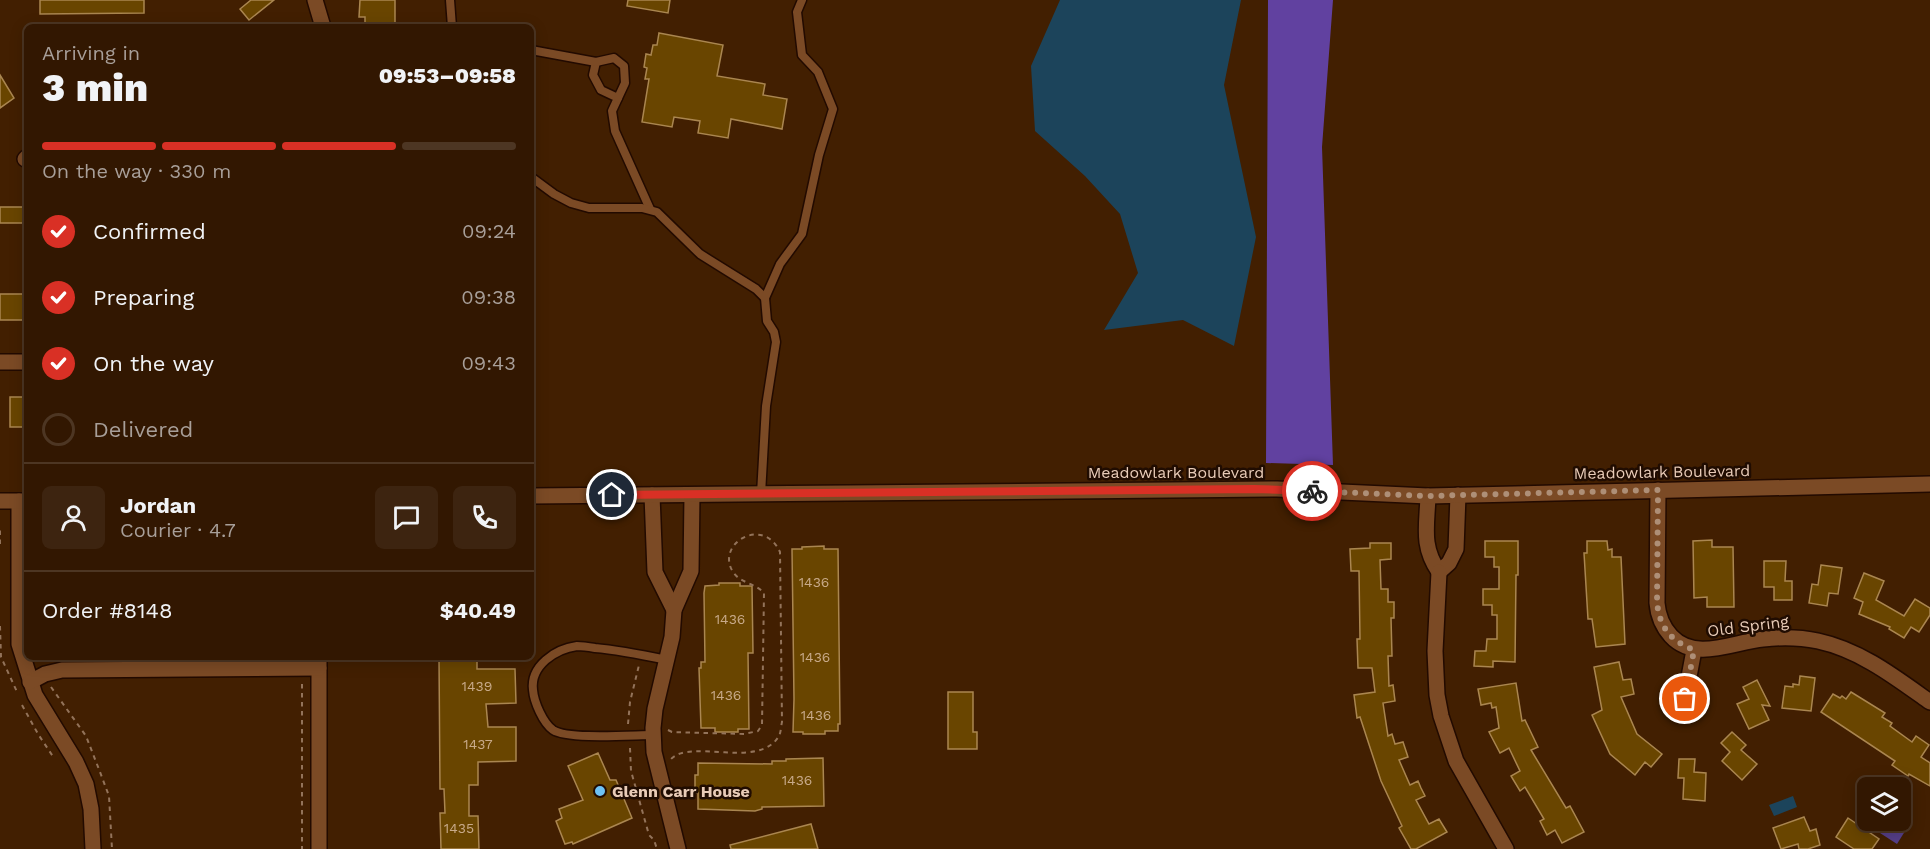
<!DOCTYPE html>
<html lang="en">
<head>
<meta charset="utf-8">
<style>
  :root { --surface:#321701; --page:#3d2410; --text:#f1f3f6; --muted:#a89f99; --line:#4d3623; --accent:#d93025 }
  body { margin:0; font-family:"Work Sans",sans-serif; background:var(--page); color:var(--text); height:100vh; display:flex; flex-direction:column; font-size:22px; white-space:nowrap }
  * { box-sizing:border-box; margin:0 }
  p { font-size:20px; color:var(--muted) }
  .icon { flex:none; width:33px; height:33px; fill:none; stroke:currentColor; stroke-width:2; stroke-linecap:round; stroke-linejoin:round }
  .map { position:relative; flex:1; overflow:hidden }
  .drawer { position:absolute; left:24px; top:24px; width:510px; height:636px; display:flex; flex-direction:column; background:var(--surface); border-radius:9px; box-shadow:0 3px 15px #0003,0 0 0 2px var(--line) }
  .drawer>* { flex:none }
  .fabs { position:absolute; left:1857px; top:777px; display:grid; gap:12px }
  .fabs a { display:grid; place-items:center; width:54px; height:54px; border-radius:9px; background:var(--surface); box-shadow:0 3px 15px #0003,0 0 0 2px var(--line); font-size:30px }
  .pin { position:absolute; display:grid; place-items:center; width:51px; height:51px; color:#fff; margin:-26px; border:3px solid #fff; border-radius:50%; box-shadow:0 2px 6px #0007 }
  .courier { position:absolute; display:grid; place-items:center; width:60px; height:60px; margin:-30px; border:4px solid #d93025; border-radius:50%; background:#fff; color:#222; box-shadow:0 2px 8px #0007 }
  .overview em { font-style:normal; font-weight:800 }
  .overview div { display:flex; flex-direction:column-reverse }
  .overview { display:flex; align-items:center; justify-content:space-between; height:102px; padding:0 18px }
  h1 { font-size:39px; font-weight:800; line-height:45px }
  .bar { display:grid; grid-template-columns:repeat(4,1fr); gap:9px 6px; align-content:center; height:72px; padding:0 18px }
  .bar i { height:8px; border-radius:4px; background:var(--line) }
  .bar .on { background:var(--accent) }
  .bar p { grid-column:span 4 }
  .line { display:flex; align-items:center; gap:15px; padding:0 18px; border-top:2px solid var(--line) }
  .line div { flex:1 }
  .round { display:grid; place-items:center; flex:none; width:63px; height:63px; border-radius:9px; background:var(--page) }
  ol { padding:0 18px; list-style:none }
  li { display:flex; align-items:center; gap:18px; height:66px }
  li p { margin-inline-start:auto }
  li .icon { padding:6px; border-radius:50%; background:var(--accent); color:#fff; stroke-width:4 }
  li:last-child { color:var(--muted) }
  li i { width:33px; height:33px; border:3px solid var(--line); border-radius:50% }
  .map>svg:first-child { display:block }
  .green { fill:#563f88 }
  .forest { fill:#6141a0 }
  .water { fill:#1c445b }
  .building { fill:#694500; stroke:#aa8650; stroke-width:1.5 }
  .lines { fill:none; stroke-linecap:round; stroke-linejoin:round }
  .lane-casing { stroke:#220a00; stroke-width:11 }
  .street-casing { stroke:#220a00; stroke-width:18 }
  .secondary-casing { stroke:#220a00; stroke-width:18 }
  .path { stroke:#93735a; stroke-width:2; stroke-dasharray:4.5 4.5; stroke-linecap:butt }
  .lane { stroke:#7b4a25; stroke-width:8 }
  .street { stroke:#7b4a25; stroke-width:15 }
  .secondary { stroke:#7b4a25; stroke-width:15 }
  .done { stroke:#ae8f77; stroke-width:6; stroke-dasharray:0 10.8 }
  .route { stroke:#d93025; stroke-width:8 }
  .poi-dot { fill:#6ec2f3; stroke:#200c01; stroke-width:2 }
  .labels { text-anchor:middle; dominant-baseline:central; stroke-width:5; stroke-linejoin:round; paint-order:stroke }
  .number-label { font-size:14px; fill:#c8aa89 }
  .street-label { font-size:16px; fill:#e8cbb7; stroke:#200c01 }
  .poi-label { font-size:16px; font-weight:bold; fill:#e8cbb7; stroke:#200c01; text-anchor:start }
</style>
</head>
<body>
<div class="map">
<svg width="1930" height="849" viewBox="0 0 1930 849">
  <rect width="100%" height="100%" fill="#421f01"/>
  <polygon class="green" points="1889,821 1896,821 1907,828 1897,844 1880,833"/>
  <polygon class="forest" points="1268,0 1333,0 1322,147 1333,465 1266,463"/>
  <g class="water">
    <polygon points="1060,0 1241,0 1224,85 1256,237 1234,346 1183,320 1104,330 1138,273 1120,214 1085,176 1035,131 1031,66"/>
    <polygon points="1793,796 1797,807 1774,816 1769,805"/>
  </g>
  <g class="building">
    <polygon points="40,0 144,0 144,13 40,14"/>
    <polygon points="251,0 274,0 249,20 240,9"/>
    <polygon points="360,0 395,0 395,27 365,27 365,17 359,17"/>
    <polygon points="628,0 670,0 668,13 627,6"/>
    <polygon points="659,33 723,45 717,76 765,84 763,95 787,99 782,129 731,119 728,138 698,133 700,121 674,117 672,127 642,122 649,79 645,79 647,68 644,67 646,54 651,55 653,45 657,45"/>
    <polygon points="0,75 14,98 0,108"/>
    <rect x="0" y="207" width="27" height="16"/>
    <rect x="0" y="294" width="27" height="26"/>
    <polygon points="10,397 25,397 25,403 27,403 27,427 10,427"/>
    <polygon points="1712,540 1712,547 1733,547 1734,607 1707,607 1707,597 1694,598 1693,541"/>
    <polygon points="1485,541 1518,541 1518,575 1516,575 1515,662 1493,661 1493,667 1474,666 1475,651 1486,651 1487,639 1497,639 1497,615 1492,615 1492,605 1483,605 1483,589 1499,589 1499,567 1494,567 1494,557 1485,557"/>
    <polygon points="1587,541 1607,541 1608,550 1612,549 1612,557 1621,557 1625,644 1596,647 1592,619 1588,619 1584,553 1587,553"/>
    <polygon points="1370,543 1391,543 1391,559 1380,560 1381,589 1388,589 1388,602 1394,602 1394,618 1391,618 1392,656 1388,656 1389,686 1393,685 1395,701 1383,703 1388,736 1392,734 1395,744 1403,742 1408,757 1399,760 1410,785 1418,781 1421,788 1425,796 1416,800 1429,824 1439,819 1447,832 1416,849 1411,849 1399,828 1402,826 1381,781 1360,717 1357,718 1354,695 1375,692 1372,668 1358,668 1357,639 1360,639 1359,571 1351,571 1350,549 1370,548"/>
    <polygon points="824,546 824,549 838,549 840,724 838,724 838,731 825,731 825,734 803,734 803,732 793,732 794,699 792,549 802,549 802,547"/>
    <polygon points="1764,561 1786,561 1785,581 1792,581 1792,600 1774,600 1774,587 1764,587"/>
    <polygon points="1821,565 1842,568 1838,594 1829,593 1827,606 1809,603 1812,584 1818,585"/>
    <polygon points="1864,573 1884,581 1876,600 1904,616 1915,599 1930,608 1930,615 1919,632 1911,627 1904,638 1889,629 1890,627 1859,614 1863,602 1854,598"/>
    <polygon points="719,583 740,583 740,586 752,586 753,653 748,653 749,729 738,729 738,732 715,732 715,728 701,728 699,668 701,668 701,662 705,662 704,593 705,586 719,585"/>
    <polygon points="439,657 477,657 477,669 515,669 516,703 486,704 488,727 516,727 516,761 478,762 478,785 469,785 469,816 478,816 479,849 441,849 440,813 445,813 444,789 440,789"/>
    <polygon points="1619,662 1623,680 1631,679 1634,694 1621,697 1637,734 1662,754 1651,767 1645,762 1635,775 1610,754 1592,715 1602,710 1594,667"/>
    <polygon points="1800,676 1815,678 1811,711 1782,708 1785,686 1793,687 1793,684 1799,685"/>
    <polygon points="1757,680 1770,706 1762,705 1769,720 1749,729 1737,704 1749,699 1743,687"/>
    <polygon points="1516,683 1522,721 1525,720 1538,747 1531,750 1566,808 1570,806 1584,832 1562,843 1555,830 1547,835 1540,821 1544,819 1525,787 1520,791 1511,776 1520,771 1509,748 1500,753 1489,732 1499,728 1496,707 1492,708 1491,703 1481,705 1478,689"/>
    <polygon points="948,692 973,692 973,732 977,732 977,749 948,749"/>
    <polygon points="1851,692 1885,713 1882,717 1892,723 1890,726 1912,742 1916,736 1929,745 1921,757 1930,763 1930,786 1909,774 1908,776 1892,765 1895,761 1821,712 1833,694 1840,698 1842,696 1846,699"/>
    <polygon points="1732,732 1746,745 1741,750 1757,764 1742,780 1722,761 1730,752 1721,743"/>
    <polygon points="598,753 610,780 616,780 632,818 573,844 572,842 565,844 556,821 562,818 559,809 583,800 568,766"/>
    <polygon points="823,758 824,806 762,807 762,809 755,811 698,809 698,793 695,793 695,775 698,775 698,763 772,764 772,761 786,761 786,759"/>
    <polygon points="1679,759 1695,759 1694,772 1706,773 1705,801 1683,799 1684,778 1678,778"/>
    <polygon points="1804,817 1810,831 1816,829 1820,845 1808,849 1799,849 1798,844 1781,849 1773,828"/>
    <polygon points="1848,818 1879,839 1872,849 1854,849 1836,837"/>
    <polygon points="811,824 818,849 731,849 730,845"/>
  </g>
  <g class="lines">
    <g class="lane-casing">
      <g id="lane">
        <polyline points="450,0 452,27"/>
        <polyline points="531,50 596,62 593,75 601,90 618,98 612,111 615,131 650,209"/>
        <polyline points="596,62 614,58 624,66 625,83 618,98"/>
        <polyline points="531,177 554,194 571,203 589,208 642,208 657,212 700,254 756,289 765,298 767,321 774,332 776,342 766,406 761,494"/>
        <polyline points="765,298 780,264 802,234 819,155 833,109 818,72 802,55 797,12 802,0"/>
        <path d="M653,735C633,735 568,740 553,730C543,723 534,702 533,690C530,666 555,649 577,646C582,646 589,647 595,648C619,650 643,655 667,660"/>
      </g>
    </g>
    <g class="street-casing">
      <g id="street">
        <polyline points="315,0 323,27"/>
        <polyline points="25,159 27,157"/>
        <polyline points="0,362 27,362"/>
        <path d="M1658,490L1657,603C1658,616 1662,626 1671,636C1695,662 1733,642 1763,639C1781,637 1799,637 1818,641C1860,650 1895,677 1930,702"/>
        <polyline points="652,495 655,572 674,610"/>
        <path d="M1428,496C1427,526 1421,546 1439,572L1449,563L1456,549L1458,495"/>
        <polyline points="19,501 19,644 35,695 76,762 86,784 91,809 93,849"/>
        <polyline points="1439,572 1435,651 1437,695 1441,716 1456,761 1506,849"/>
        <polyline points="319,657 319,849"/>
        <polyline points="30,682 45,674 62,670 319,668"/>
        <polyline points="1683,709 1694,650"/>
        <polyline points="678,849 654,752 653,728 655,709 672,637 674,610 691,571 692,495"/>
      </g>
    </g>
    <g class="secondary-casing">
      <g id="secondary">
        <polyline points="531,496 1277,489 1428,496 1930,484"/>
        <polyline points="0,501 27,501"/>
      </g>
    </g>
    <g class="path">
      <polyline points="0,544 0,529"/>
      <polyline points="0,626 1,657 18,694"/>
      <polyline points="302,684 302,849"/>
      <polyline points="51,687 86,736 100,772 109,796 112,849"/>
      <polyline points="22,705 38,734 54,758"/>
      <polyline points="628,724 630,702 639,665"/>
      <path d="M668,730L672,732L744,734L758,731L762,725L764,593C755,583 740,583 733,572C715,544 763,515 780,552L782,722C781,726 781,732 779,736C759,770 691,738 671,759"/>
      <polyline points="630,748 631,771 649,835 654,840 657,849"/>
    </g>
    <use href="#lane" class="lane"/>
    <use href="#street" class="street"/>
    <use href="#secondary" class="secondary"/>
  </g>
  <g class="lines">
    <path class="done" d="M1312,491L1428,496L1658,490L1657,603C1660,628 1671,641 1694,650L1685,699"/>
    <polyline class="route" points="612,495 1254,489 1312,491"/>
  </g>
  <circle class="poi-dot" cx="600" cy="791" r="6"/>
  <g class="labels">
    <g class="number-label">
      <text x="814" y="582">1436</text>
      <text x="730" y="619">1436</text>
      <text x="815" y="657">1436</text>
      <text x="477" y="686">1439</text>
      <text x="726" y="695">1436</text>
      <text x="816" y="715">1436</text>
      <text x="478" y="744">1437</text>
      <text x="797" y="780">1436</text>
      <text x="459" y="828">1435</text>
    </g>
    <g class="street-label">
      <text x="1176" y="472">Meadowlark Boulevard</text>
      <text transform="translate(1662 472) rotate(-1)">Meadowlark Boulevard</text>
      <text transform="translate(1748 626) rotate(-7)">Old Spring</text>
    </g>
    <g class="poi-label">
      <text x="612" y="791">Glenn Carr House</text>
    </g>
  </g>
</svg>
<div class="fabs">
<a><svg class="icon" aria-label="layers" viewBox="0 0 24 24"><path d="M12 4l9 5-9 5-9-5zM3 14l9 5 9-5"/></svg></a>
</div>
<div class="pin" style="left:1685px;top:699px;background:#ea580c"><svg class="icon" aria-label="bag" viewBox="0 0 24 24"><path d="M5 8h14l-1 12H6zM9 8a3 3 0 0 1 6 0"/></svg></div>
<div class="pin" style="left:612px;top:495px;background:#1f2937"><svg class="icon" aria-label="home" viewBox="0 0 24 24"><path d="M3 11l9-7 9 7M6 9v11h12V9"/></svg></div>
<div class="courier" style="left:1312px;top:491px"><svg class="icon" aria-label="bike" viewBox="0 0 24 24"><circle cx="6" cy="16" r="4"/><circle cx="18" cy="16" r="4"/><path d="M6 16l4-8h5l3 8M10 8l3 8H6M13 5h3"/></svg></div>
<section class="drawer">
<div class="overview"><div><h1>3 min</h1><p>Arriving in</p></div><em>09:53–09:58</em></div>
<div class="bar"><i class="on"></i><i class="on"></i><i class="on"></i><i></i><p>On the way · 330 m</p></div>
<ol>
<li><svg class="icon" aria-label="check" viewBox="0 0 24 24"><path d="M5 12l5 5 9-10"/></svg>Confirmed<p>09:24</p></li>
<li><svg class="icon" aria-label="check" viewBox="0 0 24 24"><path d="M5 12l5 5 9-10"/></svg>Preparing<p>09:38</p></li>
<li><svg class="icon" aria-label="check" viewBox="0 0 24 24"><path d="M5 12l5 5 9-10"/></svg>On the way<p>09:43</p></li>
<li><i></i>Delivered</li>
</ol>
<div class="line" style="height:108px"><a class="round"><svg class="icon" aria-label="person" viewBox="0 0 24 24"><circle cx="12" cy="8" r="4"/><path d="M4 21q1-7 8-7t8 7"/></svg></a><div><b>Jordan</b><p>Courier · 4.7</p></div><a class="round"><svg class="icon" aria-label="chat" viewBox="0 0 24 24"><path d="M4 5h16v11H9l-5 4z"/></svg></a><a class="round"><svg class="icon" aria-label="phone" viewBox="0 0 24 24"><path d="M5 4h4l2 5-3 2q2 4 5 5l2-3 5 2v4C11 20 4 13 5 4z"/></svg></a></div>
<div class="line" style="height:78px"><div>Order #8148</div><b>$40.49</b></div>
</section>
</div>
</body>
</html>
